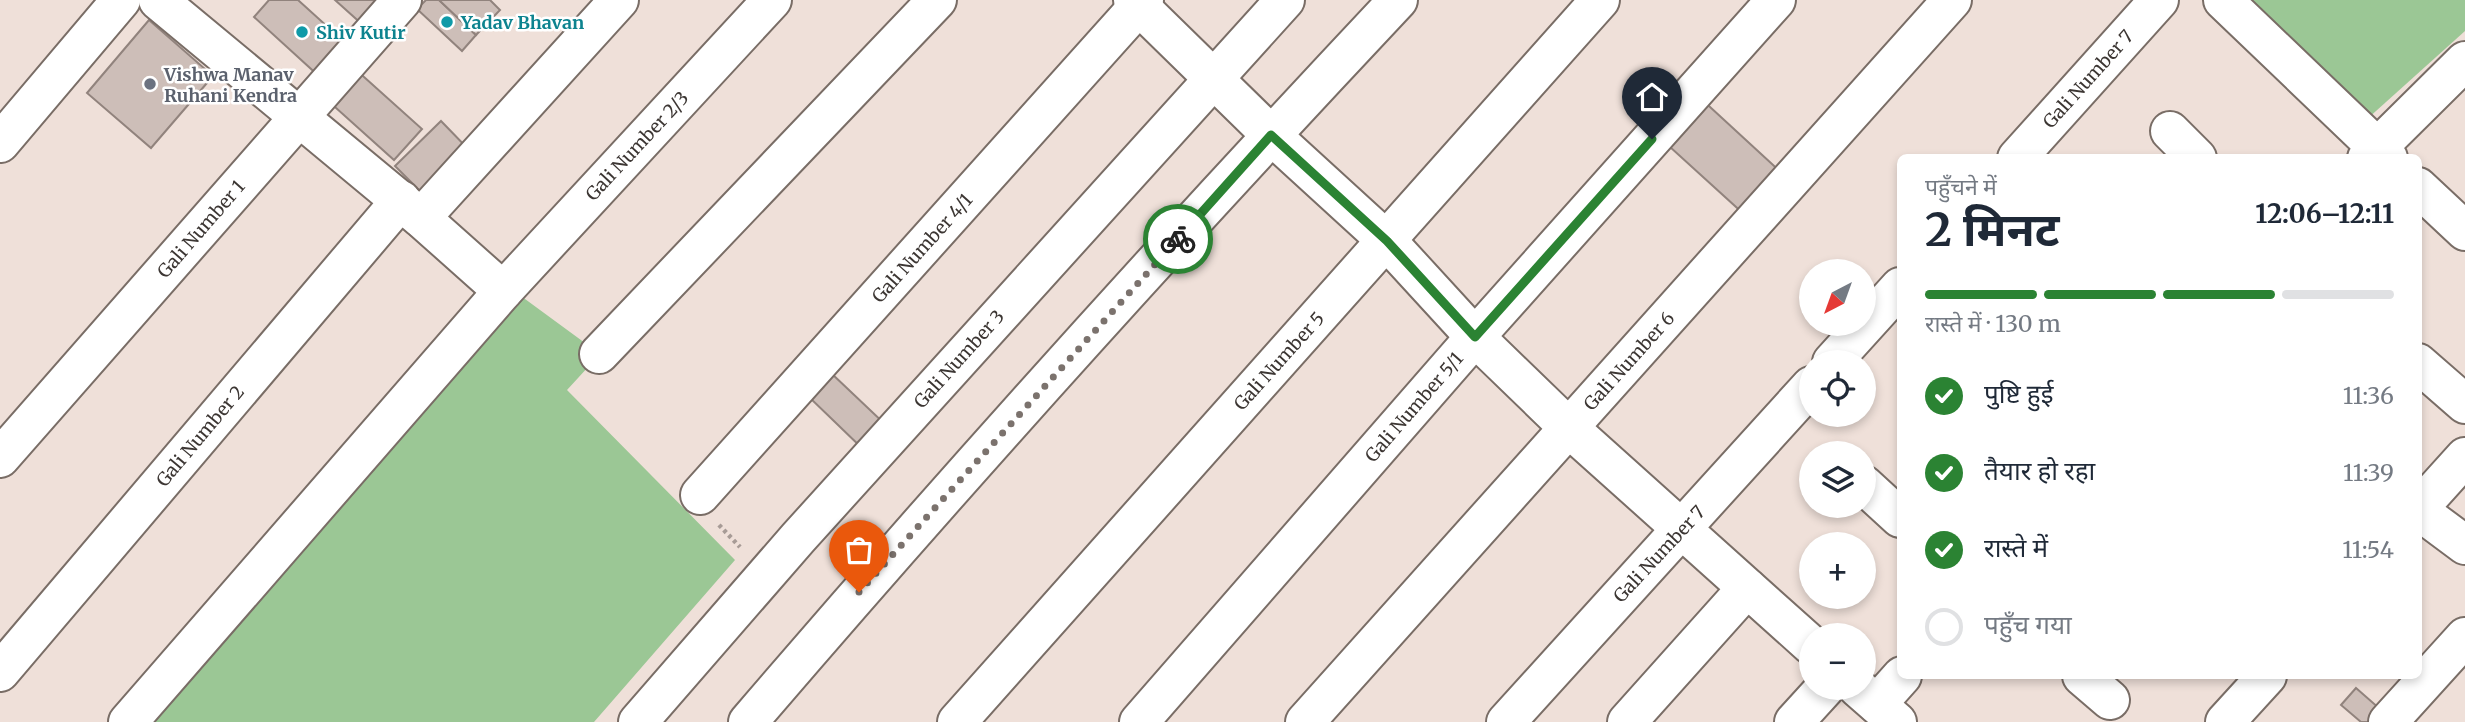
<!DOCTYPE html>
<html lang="hi">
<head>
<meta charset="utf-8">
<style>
  :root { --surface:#fff; --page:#f2f2f3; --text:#1f2937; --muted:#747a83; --line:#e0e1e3; --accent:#2b8333 }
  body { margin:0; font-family:Merriweather,"Noto Sans Devanagari",serif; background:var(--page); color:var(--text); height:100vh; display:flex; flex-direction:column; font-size:26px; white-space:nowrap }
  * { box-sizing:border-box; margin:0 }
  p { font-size:23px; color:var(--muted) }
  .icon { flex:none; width:38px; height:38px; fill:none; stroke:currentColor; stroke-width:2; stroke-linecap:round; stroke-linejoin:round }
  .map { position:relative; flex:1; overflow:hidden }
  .panel { position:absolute; left:1897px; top:154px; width:525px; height:525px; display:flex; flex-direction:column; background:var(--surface); border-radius:10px; box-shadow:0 4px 10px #0003 }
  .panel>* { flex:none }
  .needle { width:46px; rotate:221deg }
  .fabs { position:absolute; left:1799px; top:259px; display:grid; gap:14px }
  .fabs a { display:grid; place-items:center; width:77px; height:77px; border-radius:50%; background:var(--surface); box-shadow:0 4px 10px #0003; font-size:35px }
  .pin { position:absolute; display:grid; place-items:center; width:60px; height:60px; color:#fff; margin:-72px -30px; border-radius:50% 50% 50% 0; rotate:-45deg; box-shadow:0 0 7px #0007 }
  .pin .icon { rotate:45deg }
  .courier { position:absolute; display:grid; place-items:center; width:70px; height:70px; margin:-35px; border:5px solid #2b8333; border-radius:50%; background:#fff; color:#222; box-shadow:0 2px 9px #0007 }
  .head em { font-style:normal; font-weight:700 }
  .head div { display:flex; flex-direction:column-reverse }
  .head { display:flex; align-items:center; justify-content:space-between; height:119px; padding:0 28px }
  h1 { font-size:46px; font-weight:700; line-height:52px }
  .bar { display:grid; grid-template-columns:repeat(4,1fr); gap:10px 7px; align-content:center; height:84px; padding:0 28px }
  .bar i { height:9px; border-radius:5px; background:var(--line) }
  .bar .on { background:var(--accent) }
  .bar p { grid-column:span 4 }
  ol { padding:0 28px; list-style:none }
  li { display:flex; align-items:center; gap:21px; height:77px }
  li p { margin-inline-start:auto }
  li .icon { padding:7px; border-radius:50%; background:var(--accent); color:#fff; stroke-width:4 }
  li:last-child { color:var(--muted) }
  li i { width:38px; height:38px; border:4px solid var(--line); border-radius:50% }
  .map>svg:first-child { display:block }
  .green { fill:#9bc795 }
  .building { fill:#cdbeb8; stroke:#91837d; stroke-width:2 }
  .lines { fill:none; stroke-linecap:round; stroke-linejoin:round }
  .minor-casing { stroke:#796d66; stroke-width:42 }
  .path { stroke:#a79b96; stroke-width:4.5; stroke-dasharray:3.5 3.5; stroke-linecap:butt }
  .minor { stroke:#fff; stroke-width:38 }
  .done { stroke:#7b726d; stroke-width:7; stroke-dasharray:0 12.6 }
  .route { stroke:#2b8333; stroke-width:9 }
  .culture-dot { fill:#0f9aa8; stroke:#fff; stroke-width:2.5 }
  .worship-dot { fill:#6b7280; stroke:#fff; stroke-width:2.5 }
  .labels { text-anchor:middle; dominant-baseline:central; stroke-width:5; stroke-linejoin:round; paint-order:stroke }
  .culture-label { font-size:18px; font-weight:bold; fill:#0d838f; stroke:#fff; text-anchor:start }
  .worship-label { font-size:18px; font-weight:bold; fill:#5b616d; stroke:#fff; text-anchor:start }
  .street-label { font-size:18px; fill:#3c3633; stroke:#fff }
</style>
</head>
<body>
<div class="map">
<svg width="2465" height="722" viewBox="0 0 2465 722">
  <rect width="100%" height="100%" fill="#efe0d9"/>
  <g class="green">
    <polygon points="2243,0 2465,0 2465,31 2366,120"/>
    <polygon points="510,288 600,354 567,390 735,560 594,722 131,722"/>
  </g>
  <g class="building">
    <polygon points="269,0 298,0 350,47 321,78 254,17"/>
    <polygon points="335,0 388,0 364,26"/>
    <polygon points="426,0 439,0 476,35 462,51 417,9"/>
    <polygon points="439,0 490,0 500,10 476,35"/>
    <polygon points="149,20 213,76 151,148 87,93"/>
    <polygon points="354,68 422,129 394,160 326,99"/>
    <polygon points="1697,95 1784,175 1746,216 1659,137"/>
    <polygon points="441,121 473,154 428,199 395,166"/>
    <polygon points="831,373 888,427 865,451 809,397"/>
    <polygon points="2356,688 2388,716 2383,722 2361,722 2341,705"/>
  </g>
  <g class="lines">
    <g class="minor-casing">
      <g id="minor">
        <polyline points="158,0 421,218 503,291"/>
        <polyline points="1133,0 1271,135 1387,241 1475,337 1569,428 1811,645"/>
        <polyline points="2223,0 2388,158"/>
        <polyline points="2170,131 2197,158"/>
        <polyline points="0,143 121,0"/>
        <polyline points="2017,158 2159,0"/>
        <polyline points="2367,158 2465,61"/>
        <polyline points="2418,187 2465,231"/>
        <polyline points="421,218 619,0"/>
        <polyline points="599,354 937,0"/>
        <polyline points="1832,362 1900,287"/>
        <polyline points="2418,363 2465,404"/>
        <polyline points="0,458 402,0"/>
        <polyline points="1864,485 1900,518"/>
        <polyline points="700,495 1144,0"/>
        <polyline points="2418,509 2465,457"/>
        <polyline points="2418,510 2465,545"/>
        <polyline points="0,672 401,200"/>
        <polyline points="2082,676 2110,700"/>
        <polyline points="1858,688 1897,722"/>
        <polyline points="1877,704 1902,676"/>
        <polyline points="128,722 503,291 772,0"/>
        <polyline points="638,722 798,538 1285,0"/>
        <path d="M748,722C959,476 1176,236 1398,0"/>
        <polyline points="957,722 1600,0"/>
        <polyline points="1139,722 1475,337 1776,0"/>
        <polyline points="1305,722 1952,0"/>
        <polyline points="1506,722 1811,386"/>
        <polyline points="1627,722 1747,588"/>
        <polyline points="1794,722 1825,688"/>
        <polyline points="2225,722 2267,676"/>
        <polyline points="2388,722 2465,637"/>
      </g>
    </g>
    <polyline class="path" points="719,525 740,547"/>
    <use href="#minor" class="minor"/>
  </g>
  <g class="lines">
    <polyline class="done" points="859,592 1178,239"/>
    <polyline class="route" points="1178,239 1271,135 1387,241 1475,337 1652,139"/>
  </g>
  <g class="culture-dot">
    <circle cx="447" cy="22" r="7"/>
    <circle cx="302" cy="32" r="7"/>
  </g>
  <circle class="worship-dot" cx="150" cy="84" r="7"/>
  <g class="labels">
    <g class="culture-label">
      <text x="461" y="22">Yadav Bhavan</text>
      <text x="316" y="32">Shiv Kutir</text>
    </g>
    <g class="worship-label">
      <text x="164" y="74">Vishwa Manav<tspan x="164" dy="21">Ruhani Kendra</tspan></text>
    </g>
    <g class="street-label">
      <text transform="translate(2088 79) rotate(-48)">Gali Number 7</text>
      <text transform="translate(637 146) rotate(-47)">Gali Number 2/3</text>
      <text transform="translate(201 229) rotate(-49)">Gali Number 1</text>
      <text transform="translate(922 248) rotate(-48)">Gali Number 4/1</text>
      <text transform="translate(959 359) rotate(-48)">Gali Number 3</text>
      <text transform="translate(1279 361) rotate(-48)">Gali Number 5</text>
      <text transform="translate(1629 361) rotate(-48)">Gali Number 6</text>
      <text transform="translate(1414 407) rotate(-49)">Gali Number 5/1</text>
      <text transform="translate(200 436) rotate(-50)">Gali Number 2</text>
      <text transform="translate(1659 554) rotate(-47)">Gali Number 7</text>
    </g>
  </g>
</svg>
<div class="fabs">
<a><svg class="needle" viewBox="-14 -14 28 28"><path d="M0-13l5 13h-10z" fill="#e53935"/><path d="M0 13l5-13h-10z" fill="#747a83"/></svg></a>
<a><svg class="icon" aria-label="locate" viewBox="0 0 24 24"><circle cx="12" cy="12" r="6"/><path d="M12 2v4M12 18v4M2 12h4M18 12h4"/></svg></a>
<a><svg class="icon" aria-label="layers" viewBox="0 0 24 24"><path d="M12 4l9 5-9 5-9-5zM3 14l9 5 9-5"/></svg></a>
<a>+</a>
<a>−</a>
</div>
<div class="pin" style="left:859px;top:592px;background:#ea580c"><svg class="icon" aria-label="bag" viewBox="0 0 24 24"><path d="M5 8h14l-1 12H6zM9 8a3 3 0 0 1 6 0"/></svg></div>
<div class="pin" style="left:1652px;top:139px;background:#1f2937"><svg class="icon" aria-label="home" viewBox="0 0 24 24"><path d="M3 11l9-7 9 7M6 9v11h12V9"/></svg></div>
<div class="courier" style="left:1178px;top:239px"><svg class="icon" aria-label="bike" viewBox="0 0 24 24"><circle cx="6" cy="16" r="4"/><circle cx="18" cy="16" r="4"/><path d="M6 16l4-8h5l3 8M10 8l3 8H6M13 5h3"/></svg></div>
<section class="panel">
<div class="head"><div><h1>2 मिनट</h1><p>पहुँचने में</p></div><em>12:06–12:11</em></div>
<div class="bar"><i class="on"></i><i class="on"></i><i class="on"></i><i></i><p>रास्ते में · 130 m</p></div>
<ol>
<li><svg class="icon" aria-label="check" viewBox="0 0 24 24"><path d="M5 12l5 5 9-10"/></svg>पुष्टि हुई<p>11:36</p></li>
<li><svg class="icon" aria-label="check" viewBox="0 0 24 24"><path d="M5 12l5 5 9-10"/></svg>तैयार हो रहा<p>11:39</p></li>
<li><svg class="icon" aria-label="check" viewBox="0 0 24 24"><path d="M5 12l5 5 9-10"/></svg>रास्ते में<p>11:54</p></li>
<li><i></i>पहुँच गया</li>
</ol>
</section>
</div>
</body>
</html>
